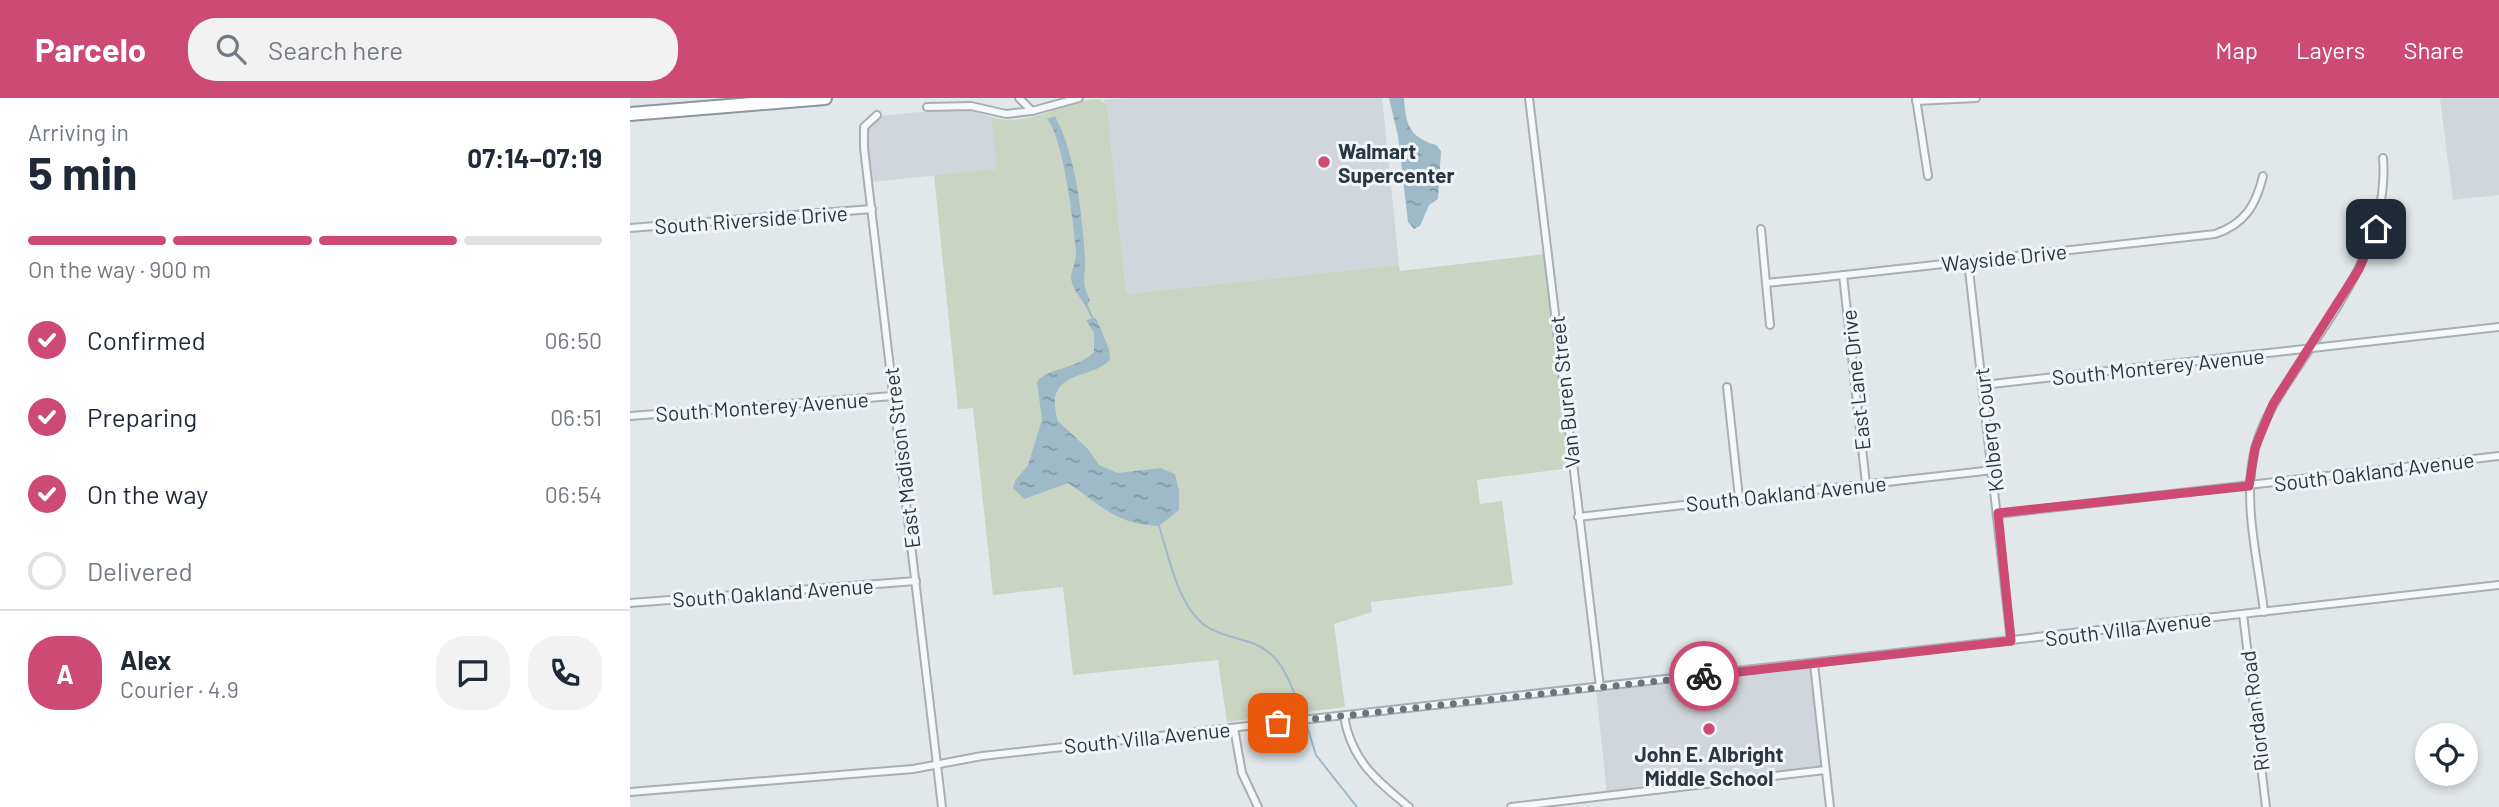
<!DOCTYPE html>
<html lang="en">
<head>
<meta charset="utf-8">
<style>
  :root { --surface:#fff; --page:#f2f2f3; --text:#1f2937; --muted:#747a83; --line:#e0e1e3; --accent:#cc4a73 }
  body { margin:0; font-family:Barlow,sans-serif; background:var(--page); color:var(--text); height:100vh; display:flex; flex-direction:column; font-size:26px; white-space:nowrap }
  * { box-sizing:border-box; margin:0 }
  p { font-size:23px; color:var(--muted) }
  .icon { flex:none; width:38px; height:38px; fill:none; stroke:currentColor; stroke-width:2; stroke-linecap:round; stroke-linejoin:round }
  .map { position:relative; flex:1; overflow:hidden }
  .side { display:flex; flex-direction:column; background:var(--surface); width:630px }
  .side>* { flex:none }
  .fabs { position:absolute; left:1785px; top:625px; display:grid; gap:14px }
  .fabs a { display:grid; place-items:center; width:63px; height:63px; border-radius:50%; background:var(--surface); box-shadow:0 4px 10px #0003; font-size:35px }
  .pin { position:absolute; display:grid; place-items:center; width:60px; height:60px; color:#fff; margin:-30px; border-radius:14px; box-shadow:0 4px 10px #0006 }
  .courier { position:absolute; display:grid; place-items:center; width:70px; height:70px; margin:-35px; border:5px solid #cc4a73; border-radius:50%; background:#fff; color:#222; box-shadow:0 2px 9px #0007 }
  .summary em { font-style:normal; font-weight:700 }
  .summary div { display:flex; flex-direction:column-reverse }
  .summary { display:flex; align-items:center; justify-content:space-between; height:119px; padding:0 28px }
  h1 { font-size:46px; font-weight:700; line-height:52px }
  .bar { display:grid; grid-template-columns:repeat(4,1fr); gap:10px 7px; align-content:center; height:84px; padding:0 28px }
  .bar i { height:9px; border-radius:5px; background:var(--line) }
  .bar .selected { background:var(--accent) }
  .bar p { grid-column:span 4 }
  .line { display:flex; align-items:center; gap:18px; padding:0 28px; border-top:2px solid var(--line) }
  .line div { flex:1 }
  .round { display:grid; place-items:center; flex:none; width:74px; height:74px; border-radius:28px; background:var(--page) }
  ol { padding:0 28px; list-style:none }
  li { display:flex; align-items:center; gap:21px; height:77px }
  li p { margin-inline-start:auto }
  li .icon { padding:7px; border-radius:50%; background:var(--accent); color:#fff; stroke-width:4 }
  li:last-child { color:var(--muted) }
  li i { width:38px; height:38px; border:4px solid var(--line); border-radius:50% }
  header { display:flex; align-items:center; gap:42px; box-sizing:border-box; height:98px; padding:0 35px; background:var(--accent); color:#fff }
  header strong { font-size:33px }
  nav { display:flex; gap:38px; margin-inline-start:auto; font-size:24px }
  .search { width:490px; height:63px; background:var(--page); display:flex; align-items:center; gap:18px; box-sizing:border-box; padding:0 24px; border-radius:28px; color:var(--muted); font-size:26px }
  main { display:flex; flex:1; min-height:0 }
  .map>svg:first-child { display:block }
  .built { fill:#d0d6dc }
  .grass { fill:#cad4c3 }
  .water { fill:url(#water-ripples) }
  .lines { fill:none; stroke-linecap:round; stroke-linejoin:round }
  .stream { stroke:#9ebac9; stroke-width:2 }
  .street-casing { stroke:#a7afb4; stroke-width:10 }
  .highway-casing { stroke:#8a97a1; stroke-width:16 }
  .street { stroke:#f5f7f8; stroke-width:6 }
  .highway { stroke:#fff; stroke-width:12 }
  .done { stroke:#6a757d; stroke-width:7; stroke-dasharray:0 12.6 }
  .route { stroke:#cc4a73; stroke-width:9 }
  .poi-dot { fill:#cc4a73; stroke:#f2f5f8; stroke-width:2.5 }
  .labels { text-anchor:middle; dominant-baseline:central; stroke-width:6; stroke-linejoin:round; paint-order:stroke }
  .poi-label { font-size:21px; font-weight:bold; fill:#2a3742; stroke:#f2f5f8; text-anchor:start }
  .street-label { font-size:21px; fill:#2a3742; stroke:#f2f5f8 }
</style>
</head>
<body>
<header>
<strong>Parcelo</strong>
<div class="search"><svg class="icon" aria-label="search" viewBox="0 0 24 24"><circle cx="10" cy="10" r="6"/><path d="M15 15l6 6"/></svg>Search here</div>
<nav><a>Map</a><a>Layers</a><a>Share</a></nav>
</header>
<main>
<section class="side">
<div class="summary"><div><h1>5 min</h1><p>Arriving in</p></div><em>07:14–07:19</em></div>
<div class="bar"><i class="selected"></i><i class="selected"></i><i class="selected"></i><i></i><p>On the way · 900 m</p></div>
<ol>
<li><svg class="icon" aria-label="check" viewBox="0 0 24 24"><path d="M5 12l5 5 9-10"/></svg>Confirmed<p>06:50</p></li>
<li><svg class="icon" aria-label="check" viewBox="0 0 24 24"><path d="M5 12l5 5 9-10"/></svg>Preparing<p>06:51</p></li>
<li><svg class="icon" aria-label="check" viewBox="0 0 24 24"><path d="M5 12l5 5 9-10"/></svg>On the way<p>06:54</p></li>
<li><i></i>Delivered</li>
</ol>
<div class="line" style="height:126px"><b class="round" style="background:var(--accent);color:#fff">A</b><div><b>Alex</b><p>Courier · 4.9</p></div><a class="round"><svg class="icon" aria-label="chat" viewBox="0 0 24 24"><path d="M4 5h16v11H9l-5 4z"/></svg></a><a class="round"><svg class="icon" aria-label="phone" viewBox="0 0 24 24"><path d="M5 4h4l2 5-3 2q2 4 5 5l2-3 5 2v4C11 20 4 13 5 4z"/></svg></a></div>
</section>
<div class="map">
<svg width="1869" height="709" viewBox="0 0 1869 709">
  <defs>
    <pattern id="water-ripples" width="26" height="14" patternUnits="userSpaceOnUse" patternTransform="scale(1.75)"><rect width="26" height="14" fill="#9ebac9"/><path d="M2 4q2-2 4 0t4 0M15 11q2-2 4 0t4 0" fill="none" stroke="#8198a5"/></pattern>
  </defs>
  <rect width="100%" height="100%" fill="#e2e7ea"/>
  <g class="built">
    <polygon points="498,0 752,0 769,167 496,196 477,7 473,2"/>
    <polygon points="1810,0 1869,0 1869,97 1823,102"/>
    <polygon points="332,10 361,19 368,71 242,84 237,34 239,26 249,18"/>
    <polygon points="1182,569 1192,670 977,695 966,592"/>
  </g>
  <path class="grass" d="M469,1L477,7L496,196L769,167L770,173L915,156L940,370L847,382L850,406L872,403L883,487L741,504L742,514L704,526L715,609L597,624L588,562L443,577L433,489L363,497L343,310L328,311L304,77L367,71L361,19C402,31 433,1 469,1Z"/>
  <g class="water">
    <path d="M759,0H774C776,27 779,39 806,47L811,53L808,101L799,107L790,128L784,131L778,124L768,38Z"/>
    <path d="M425,18C446,58 452,115 455,160C456,181 450,180 460,202L456,209C451,200 442,191 441,180C441,172 447,162 446,153C444,127 433,38 417,21Z"/>
    <path d="M466,220L479,251L480,262C460,283 412,271 428,323L458,351L469,367L488,375L531,370L545,376L549,393V412L529,428C484,426 471,407 438,385L394,401L383,390L385,383L398,367L412,322L407,284C416,270 448,271 464,254V235L456,222Z"/>
  </g>
  <g class="lines">
    <g class="stream">
      <polyline points="456,206 463,221"/>
      <path d="M529,428C539,458 547,505 573,526C586,536 604,539 619,544C654,554 661,589 674,619"/>
      <polyline points="676,625 686,657 727,709"/>
    </g>
    <g class="street-casing">
      <g id="street">
        <polyline points="389,0 402,13 449,0"/>
        <polyline points="899,0 970,589"/>
        <polyline points="1286,0 1298,78"/>
        <polyline points="1286,3 1346,0"/>
        <polyline points="297,9 341,8 376,16 402,13"/>
        <polyline points="247,17 234,29 234,50 312,709"/>
        <polyline points="0,130 242,111"/>
        <path d="M1131,131L1136,185L1187,180L1585,136C1615,126 1626,107 1633,78"/>
        <polyline points="1338,163 1381,543"/>
        <polyline points="1213,177 1236,386"/>
        <polyline points="1136,185 1140,227"/>
        <polyline points="1353,287 1869,229"/>
        <polyline points="1097,289 1109,400"/>
        <polyline points="0,318 263,298"/>
        <polyline points="1368,416 1869,358"/>
        <polyline points="948,419 1363,372"/>
        <polyline points="0,505 286,483"/>
        <path d="M1634,514C1628,461 1612,403 1625,351C1633,319 1652,293 1669,267C1711,204 1759,139 1753,60"/>
        <polyline points="1613,516 1636,709"/>
        <polyline points="1184,566 1200,709"/>
        <path d="M714,618C721,662 746,682 779,709"/>
        <polyline points="604,630 612,675 628,709"/>
        <polyline points="0,694 283,671 352,658 1869,487"/>
        <polyline points="881,709 1195,672"/>
      </g>
    </g>
    <g class="highway-casing">
      <polyline id="highway" points="0,16 195,0"/>
    </g>
    <use href="#street" class="street"/>
    <use href="#highway" class="highway"/>
  </g>
  <g class="lines">
    <polyline class="done" points="648,625 1074,578"/>
    <polyline class="route" points="1074,578 1381,543 1368,415 1619,388 1625,350 1643,306 1729,171 1746,131"/>
  </g>
  <g class="poi-dot">
    <circle cx="694" cy="64" r="7"/>
    <circle cx="1079" cy="631" r="7"/>
  </g>
  <g class="labels">
    <g class="poi-label">
      <text x="708" y="52">Walmart<tspan x="708" dy="24">Supercenter</tspan></text>
      <text x="1079" y="655" text-anchor="middle">John E. Albright<tspan x="1079" dy="24">Middle School</tspan></text>
    </g>
    <g class="street-label">
      <text transform="translate(121 121) rotate(-4)">South Riverside Drive</text>
      <text transform="translate(1374 159) rotate(-6)">Wayside Drive</text>
      <text transform="translate(1528 268) rotate(-6)">South Monterey Avenue</text>
      <text transform="translate(1225 282) rotate(-96)">East Lane Drive</text>
      <text transform="translate(934 294) rotate(-96)">Van Buren Street</text>
      <text transform="translate(132 308) rotate(-4)">South Monterey Avenue</text>
      <text transform="translate(1358 332) rotate(-97)">Kolberg Court</text>
      <text transform="translate(271 360) rotate(-97)">East Madison Street</text>
      <text transform="translate(1744 373) rotate(-7)">South Oakland Avenue</text>
      <text transform="translate(1156 395) rotate(-6)">South Oakland Avenue</text>
      <text transform="translate(143 494) rotate(-4)">South Oakland Avenue</text>
      <text transform="translate(1498 530) rotate(-7)">South Villa Avenue</text>
      <text transform="translate(1624 613) rotate(-97)">Riordan Road</text>
      <text transform="translate(517 639) rotate(-6)">South Villa Avenue</text>
    </g>
  </g>
</svg>
<div class="fabs">
<a><svg class="icon" aria-label="locate" viewBox="0 0 24 24"><circle cx="12" cy="12" r="6"/><path d="M12 2v4M12 18v4M2 12h4M18 12h4"/></svg></a>
</div>
<div class="pin" style="left:648px;top:625px;background:#ea580c"><svg class="icon" aria-label="bag" viewBox="0 0 24 24"><path d="M5 8h14l-1 12H6zM9 8a3 3 0 0 1 6 0"/></svg></div>
<div class="pin" style="left:1746px;top:131px;background:#1f2937"><svg class="icon" aria-label="home" viewBox="0 0 24 24"><path d="M3 11l9-7 9 7M6 9v11h12V9"/></svg></div>
<div class="courier" style="left:1074px;top:578px"><svg class="icon" aria-label="bike" viewBox="0 0 24 24"><circle cx="6" cy="16" r="4"/><circle cx="18" cy="16" r="4"/><path d="M6 16l4-8h5l3 8M10 8l3 8H6M13 5h3"/></svg></div>
</div>
</main>
</body>
</html>
